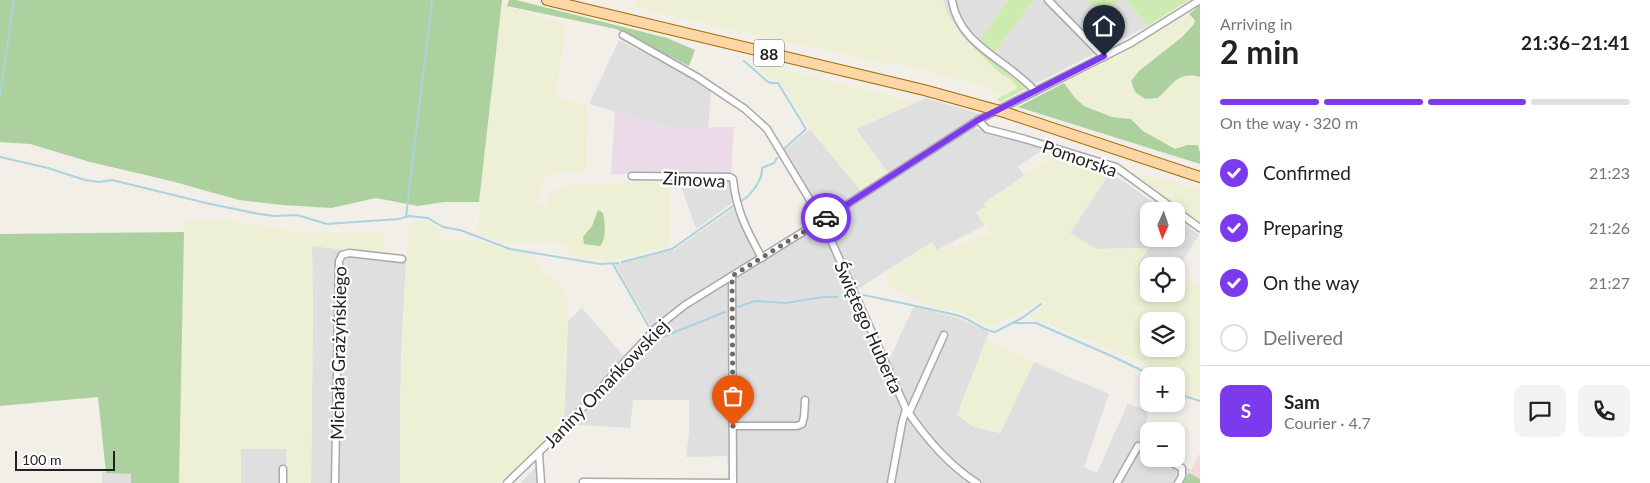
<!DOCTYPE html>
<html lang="en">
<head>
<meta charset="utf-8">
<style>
  :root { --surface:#fff; --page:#f2f2f2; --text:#222; --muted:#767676; --line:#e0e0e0; --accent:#7c3aed }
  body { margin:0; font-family:Lato,sans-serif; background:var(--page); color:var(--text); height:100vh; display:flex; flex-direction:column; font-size:19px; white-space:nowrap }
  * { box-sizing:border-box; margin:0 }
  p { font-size:16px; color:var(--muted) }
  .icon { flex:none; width:28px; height:28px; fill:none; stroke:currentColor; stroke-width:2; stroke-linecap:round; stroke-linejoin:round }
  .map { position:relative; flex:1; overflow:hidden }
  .details { display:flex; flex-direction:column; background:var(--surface); width:450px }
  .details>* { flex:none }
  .needle { width:32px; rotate:183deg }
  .buttons { position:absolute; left:1140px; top:202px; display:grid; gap:10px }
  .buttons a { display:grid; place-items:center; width:45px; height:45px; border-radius:10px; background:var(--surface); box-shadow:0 2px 8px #0003; font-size:25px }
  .scale { position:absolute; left:15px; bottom:12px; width:100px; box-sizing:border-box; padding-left:5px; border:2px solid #222; border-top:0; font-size:14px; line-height:18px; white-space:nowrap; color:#222; -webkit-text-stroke:4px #fff; paint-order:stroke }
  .pin { position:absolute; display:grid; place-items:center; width:42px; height:42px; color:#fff; margin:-51px -21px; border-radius:50% 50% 50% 0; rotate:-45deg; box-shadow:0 0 5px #0007 }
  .pin .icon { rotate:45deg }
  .courier { position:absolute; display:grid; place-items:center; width:50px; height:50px; margin:-25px; border:4px solid #7c3aed; border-radius:50%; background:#fff; color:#222; box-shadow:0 1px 6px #0007 }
  .headline em { font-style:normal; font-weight:700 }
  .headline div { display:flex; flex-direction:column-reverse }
  .headline { display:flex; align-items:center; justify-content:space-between; height:85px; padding:0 20px }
  h1 { font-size:32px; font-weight:700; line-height:38px }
  .bar { display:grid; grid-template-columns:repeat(4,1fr); gap:8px 5px; align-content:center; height:60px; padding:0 20px }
  .bar i { height:6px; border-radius:4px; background:var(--line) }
  .bar .on { background:var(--accent) }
  .bar p { grid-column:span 4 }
  .line { display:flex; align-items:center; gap:12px; padding:0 20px; border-top:1px solid var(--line) }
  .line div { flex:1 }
  .round { display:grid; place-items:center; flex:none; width:52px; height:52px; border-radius:10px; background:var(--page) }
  ol { padding:0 20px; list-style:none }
  li { display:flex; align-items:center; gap:15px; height:55px }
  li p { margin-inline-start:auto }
  li .icon { padding:5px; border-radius:50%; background:var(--accent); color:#fff; stroke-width:4 }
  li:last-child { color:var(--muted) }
  li i { width:28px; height:28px; border:2px solid var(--line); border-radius:50% }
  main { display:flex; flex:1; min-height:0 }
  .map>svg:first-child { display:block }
  .residential { fill:#e0dfdf }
  .commercial { fill:#f2dad9 }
  .industrial { fill:#ebdbe8 }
  .farmland { fill:#eef0d5; fill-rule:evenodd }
  .grass { fill:#cdebb0 }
  .forest { fill:#add19e }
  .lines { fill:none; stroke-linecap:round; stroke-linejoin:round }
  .stream { stroke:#aad3df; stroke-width:2 }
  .minor-casing { stroke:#a9a9a9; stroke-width:9 }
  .primary-casing { stroke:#a06b00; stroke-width:12 }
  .minor { stroke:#fff; stroke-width:6 }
  .primary { stroke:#fcd6a4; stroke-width:10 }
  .primary-bridge-casing { stroke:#a06b00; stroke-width:12; stroke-linecap:butt }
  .primary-bridge { stroke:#fcd6a4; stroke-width:10 }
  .done { stroke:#6b6a68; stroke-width:5; stroke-dasharray:0 9 }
  .route { stroke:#7c3aed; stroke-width:6 }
  .labels { text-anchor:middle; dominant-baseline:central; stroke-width:4.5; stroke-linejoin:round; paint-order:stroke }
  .shield { fill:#fff; stroke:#646464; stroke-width:1 }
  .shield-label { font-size:16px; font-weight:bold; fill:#222 }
  .street-label { font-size:18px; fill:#222; stroke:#fff }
</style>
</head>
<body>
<main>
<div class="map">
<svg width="1200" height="483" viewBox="0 0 1200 483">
  <rect width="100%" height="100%" fill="#f2efe9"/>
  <g class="residential">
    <polygon points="943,0 1008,0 974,48 962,36 947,13"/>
    <polygon points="1034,0 1086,0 1103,15 1119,0 1126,0 1148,26 1033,85 994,54"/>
    <polygon points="619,40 689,75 711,91 708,129 672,128 589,104"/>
    <polygon points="926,98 984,115 978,120 975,128 1044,149 1018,166 1025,177 984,203 986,207 976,212 985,225 937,250 932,242 850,294 878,357 889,360 914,306 958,318 989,332 957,415 974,427 1000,433 1034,362 1109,394 1084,467 1097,473 1128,403 1147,411 1147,422 1139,440 1149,446 1149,459 1172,459 1191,470 1183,483 729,483 727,456 686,457 689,433 689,400 633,400 630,428 580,425 564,420 568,321 582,308 623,355 652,328 615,264 674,250 734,208 760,262 825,222 784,151 810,129 861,191 888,173 856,129"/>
    <polygon points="1110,172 1166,211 1149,211 1149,239 1176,239 1176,218 1199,235 1180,265 1138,265 1149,248 1096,249 1070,233"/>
    <polygon points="727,180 730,182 732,203 696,229 680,183"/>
    <polygon points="312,246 383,254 406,260 400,396 400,483 311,483 313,311"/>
    <polygon points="241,449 286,449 287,483 241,483"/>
    <polygon points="537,466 539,483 520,483"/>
    <polygon points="102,472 131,474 131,483 102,483"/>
  </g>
  <polygon class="commercial" points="1200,453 1200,479 1189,473"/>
  <polygon class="industrial" points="615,110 672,128 734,127 731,174 611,174"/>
  <g class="farmland">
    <polygon points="637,0 943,0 947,13 962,36 1000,73 1015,83 1018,88 1000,97 989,89 979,85 908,66 878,62 652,12 635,5"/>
    <path d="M502,5L565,24L564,43L555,98L586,104L588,110L586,156L587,169L585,172H563L549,174L545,177L538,199L539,205H546L549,197L554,191L563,187L576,184L670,181V246L611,261L575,256L567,252V246L557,242L503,243L478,233L479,202ZM596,211L600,246L583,237L592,226Z"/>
    <polygon points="1189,14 1195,20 1188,31 1139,71 1131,81 1135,92 1145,99 1158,98 1176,79 1189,74 1200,77 1200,146 1197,145 1187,145 1175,149 1143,131 1131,119 1112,117 1084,106 1075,98 1064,83"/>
    <polygon points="758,65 773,67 915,102 856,129 888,173 861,191 808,127 782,83 778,80 768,78"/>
    <path d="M1057,153L1110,172L1070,233L1096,249L1149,248L1138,265H1180L1176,273V266H1149V294H1176V275L1200,286V398L1176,390V376H1164L1154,369L1140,361L1029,316L1046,304L1042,300L1000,323L994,326L986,325L962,313L942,309L926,304L913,297L902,294L894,289L886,280L887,272L932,242L937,250L961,244L990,234L976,213L986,207L984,203ZM1149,321H1176V349H1149Z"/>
    <polygon points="1131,173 1169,180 1200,190 1200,224"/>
    <polygon points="184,220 225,220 275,227 299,232 322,233 384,232 383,254 312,246 313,311 311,483 287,483 286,449 241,449 241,483 179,483"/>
    <polygon points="419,220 426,221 433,225 438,230 440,238 470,241 479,240 498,248 532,254 535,256 542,269 565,290 567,295 567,348 564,420 515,469 498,483 400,483 401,353 408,229 412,222"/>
    <polygon points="987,339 1034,362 1000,433 974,427 957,415"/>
  </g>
  <g class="grass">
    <polygon points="1008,0 1034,0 994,54 1033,85 1000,102 997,99 1018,88 1010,79 1000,73 974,48"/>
    <polygon points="1086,0 1119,0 1103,15"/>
    <polygon points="1126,0 1189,0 1148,26"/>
  </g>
  <g class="forest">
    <polygon points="0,0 502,0 479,202 444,202 418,206 376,198 331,208 283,205 239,200 171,181 90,162 30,144 0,142"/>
    <polygon points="509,0 516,0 667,38 695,50 689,66 616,29 507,6"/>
    <path d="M1200,5V77C1177,71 1173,85 1158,98L1145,99L1135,92L1131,81L1139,71L1182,37L1194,24L1195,20L1189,14Z"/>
    <polygon points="1064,83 1075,98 1084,106 1112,117 1131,119 1143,131 1175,149 1187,145 1198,145 1200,153 1200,164 1018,107"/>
    <path d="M598,210L603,213C605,223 607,239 600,246L584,244L583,237L592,226Z"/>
    <polygon points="184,232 179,483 131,483 131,474 106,473 98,397 0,406 0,234"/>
    <polygon points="1189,473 1200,479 1200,483 1183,483"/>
  </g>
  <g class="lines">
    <g class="stream">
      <polyline points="744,61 768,82 771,83 778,83 806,129 784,149"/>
      <polyline points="0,95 14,0"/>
      <polyline points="0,157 48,168 85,180 99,182 112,180 206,203 259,214 275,216 297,215 327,224 399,219 409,216 428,218 443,227 460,230 510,249 600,264 618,263"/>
      <path d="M741,201C751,196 763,179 762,168L774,163L777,158"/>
      <polyline points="406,217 432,0"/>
      <polyline points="622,262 672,249 733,206"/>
      <polyline points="613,264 649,327"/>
      <path d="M859,295H863C894,301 925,308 956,315C970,318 980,330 995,332L1022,318L1041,304"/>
      <polyline points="738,307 755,301 786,303 823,297 838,297"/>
      <polyline points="1015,323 1036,323 1116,358 1153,376"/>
      <polyline points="656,333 665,336 725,312"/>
      <polyline points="1176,393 1200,401"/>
    </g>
    <g class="minor-casing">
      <g id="minor">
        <path d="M952,0C959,46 1008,60 1035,91"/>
        <polyline points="1048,0 1104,57"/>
        <path d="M623,35L697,77L745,109L767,129L822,220L906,409C925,437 948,465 977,483"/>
        <polyline points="978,120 987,129 1025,139 1116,167 1200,228"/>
        <path d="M632,176L730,177L733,179C736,210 747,231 762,258"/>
        <polyline points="909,413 944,335"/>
        <polyline points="733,426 797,426 802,424 804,417 805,400"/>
        <polyline points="539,453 541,483"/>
        <polyline points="1165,459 1182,468 1182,476 1178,483"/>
        <polyline points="583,482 733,483 732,276"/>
        <polyline points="283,483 283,469"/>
        <polyline points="335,483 339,261 342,255 349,253 402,259"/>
        <polyline points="507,483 565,427 656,328 685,305 840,209 978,120 1131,43 1200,0"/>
        <polyline points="891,483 902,423 906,409"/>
        <polyline points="1117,483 1138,446 1149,450"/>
      </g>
    </g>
    <g class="primary-casing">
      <g id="primary">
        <polyline points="547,0 924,90 989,108"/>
        <polyline points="1004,112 1200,177"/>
      </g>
    </g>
    <use href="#minor" class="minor"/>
    <use href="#primary" class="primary"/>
    <g class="primary-bridge-casing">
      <polyline id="primary-bridge" points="989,108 1004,112"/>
    </g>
    <use href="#primary-bridge" class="primary-bridge"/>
  </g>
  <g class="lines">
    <polyline class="done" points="733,426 732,276 826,218"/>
    <polyline class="route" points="826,218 978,120 1104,56"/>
  </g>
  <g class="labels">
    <rect class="shield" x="754" y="39.5" width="30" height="27" rx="4"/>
    <g class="shield-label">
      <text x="769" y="53">88</text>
    </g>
    <g class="street-label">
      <text transform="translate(1080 158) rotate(19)">Pomorska</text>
      <text transform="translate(694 179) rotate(3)">Zimowa</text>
      <text transform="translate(869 327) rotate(66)">Świętego Huberta</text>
      <text transform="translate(338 353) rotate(-89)">Michała Grażyńskiego</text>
      <text transform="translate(606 383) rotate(-46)">Janiny Omańkowskiej</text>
    </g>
  </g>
</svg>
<div class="buttons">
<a><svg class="needle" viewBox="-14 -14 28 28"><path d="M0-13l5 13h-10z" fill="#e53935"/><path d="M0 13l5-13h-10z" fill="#767676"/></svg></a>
<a><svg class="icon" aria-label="locate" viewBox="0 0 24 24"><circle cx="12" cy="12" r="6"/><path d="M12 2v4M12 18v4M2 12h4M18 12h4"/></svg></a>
<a><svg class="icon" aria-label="layers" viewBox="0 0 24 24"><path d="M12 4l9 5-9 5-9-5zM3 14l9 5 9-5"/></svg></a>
<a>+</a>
<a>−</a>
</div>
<div class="scale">100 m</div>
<div class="pin" style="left:733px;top:426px;background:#ea580c"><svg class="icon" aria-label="bag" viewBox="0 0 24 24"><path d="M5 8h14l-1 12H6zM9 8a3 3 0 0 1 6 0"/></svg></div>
<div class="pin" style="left:1104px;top:56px;background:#1f2937"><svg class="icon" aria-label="home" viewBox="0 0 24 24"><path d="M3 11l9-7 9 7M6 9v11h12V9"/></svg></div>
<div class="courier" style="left:826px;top:218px"><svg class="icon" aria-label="car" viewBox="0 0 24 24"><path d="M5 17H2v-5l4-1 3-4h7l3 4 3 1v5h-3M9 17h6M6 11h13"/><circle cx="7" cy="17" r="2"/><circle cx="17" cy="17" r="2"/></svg></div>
</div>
<section class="details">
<div class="headline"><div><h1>2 min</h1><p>Arriving in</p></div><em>21:36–21:41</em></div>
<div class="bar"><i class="on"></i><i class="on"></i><i class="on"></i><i></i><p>On the way · 320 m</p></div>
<ol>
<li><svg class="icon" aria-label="check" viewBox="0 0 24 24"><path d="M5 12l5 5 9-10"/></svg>Confirmed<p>21:23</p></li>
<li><svg class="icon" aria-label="check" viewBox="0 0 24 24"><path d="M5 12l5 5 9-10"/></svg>Preparing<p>21:26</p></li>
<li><svg class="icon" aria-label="check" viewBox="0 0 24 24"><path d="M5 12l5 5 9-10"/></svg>On the way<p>21:27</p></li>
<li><i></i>Delivered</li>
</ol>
<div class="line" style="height:90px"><b class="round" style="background:var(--accent);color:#fff">S</b><div><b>Sam</b><p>Courier · 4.7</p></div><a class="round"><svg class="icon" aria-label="chat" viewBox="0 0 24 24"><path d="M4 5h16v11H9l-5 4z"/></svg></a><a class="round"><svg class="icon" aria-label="phone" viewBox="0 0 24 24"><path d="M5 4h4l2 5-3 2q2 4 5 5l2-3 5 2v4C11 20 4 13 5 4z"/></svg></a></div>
</section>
</main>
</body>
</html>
